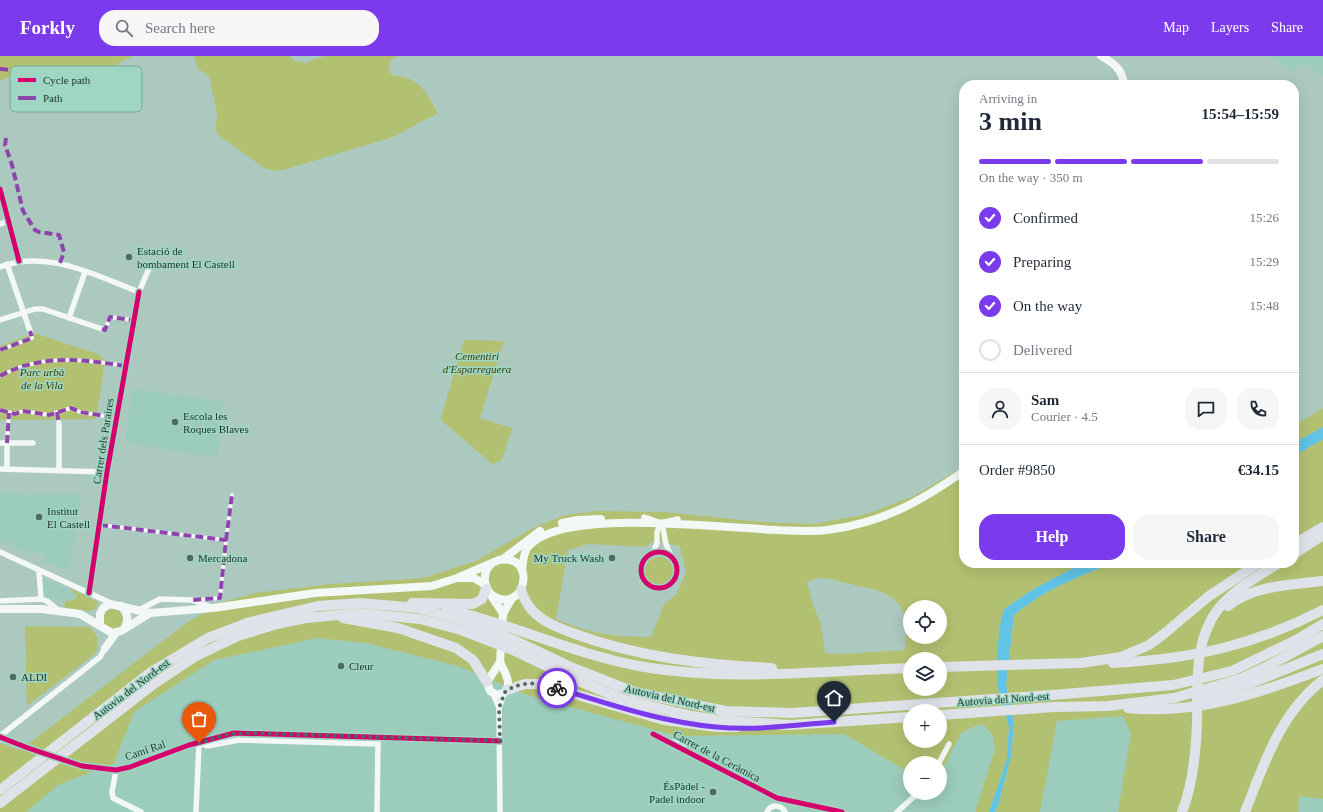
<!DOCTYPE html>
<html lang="en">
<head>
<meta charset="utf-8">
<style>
  :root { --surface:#fff; --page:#f6f6f7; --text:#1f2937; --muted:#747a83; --line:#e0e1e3; --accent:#7c3aed }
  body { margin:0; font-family:Georgia,serif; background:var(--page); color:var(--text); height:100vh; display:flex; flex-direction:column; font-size:15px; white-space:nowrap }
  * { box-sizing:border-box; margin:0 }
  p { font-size:13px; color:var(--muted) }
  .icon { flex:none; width:22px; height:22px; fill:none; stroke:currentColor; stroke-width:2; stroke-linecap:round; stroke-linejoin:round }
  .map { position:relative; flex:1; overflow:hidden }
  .sheet { position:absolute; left:959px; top:24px; width:340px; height:488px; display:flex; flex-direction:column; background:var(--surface); border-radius:16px; box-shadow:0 4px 16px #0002 }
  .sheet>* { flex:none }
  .buttons { position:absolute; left:903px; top:544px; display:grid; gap:8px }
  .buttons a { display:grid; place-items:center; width:44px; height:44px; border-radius:50%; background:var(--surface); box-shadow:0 4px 16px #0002; font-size:20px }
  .pin { position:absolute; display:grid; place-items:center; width:34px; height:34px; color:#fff; margin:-41px -17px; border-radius:50% 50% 50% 0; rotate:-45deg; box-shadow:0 0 4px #0007 }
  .pin .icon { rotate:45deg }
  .courier { position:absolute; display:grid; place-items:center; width:40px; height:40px; margin:-20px; border:3px solid #7c3aed; border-radius:50%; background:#fff; color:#222; box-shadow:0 1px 5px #0007 }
  .summary em { font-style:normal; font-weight:700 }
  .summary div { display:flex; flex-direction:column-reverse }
  .summary { display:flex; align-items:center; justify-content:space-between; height:68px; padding:0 20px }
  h1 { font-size:26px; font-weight:700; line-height:30px }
  .bar { display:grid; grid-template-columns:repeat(4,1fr); gap:6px 4px; align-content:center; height:48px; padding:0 20px }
  .bar i { height:5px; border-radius:3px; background:var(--line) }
  .bar .selected { background:var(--accent) }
  .bar p { grid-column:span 4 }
  .line { display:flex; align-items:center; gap:10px; padding:0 20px; border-top:1px solid var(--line) }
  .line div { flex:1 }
  .round { display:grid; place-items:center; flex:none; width:42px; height:42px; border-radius:16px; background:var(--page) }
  ol { padding:0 20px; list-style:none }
  li { display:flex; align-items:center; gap:12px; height:44px }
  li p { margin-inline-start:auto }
  li .icon { padding:4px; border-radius:50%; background:var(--accent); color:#fff; stroke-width:4 }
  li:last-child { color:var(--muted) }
  li i { width:22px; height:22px; border:2px solid var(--line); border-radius:50% }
  .button { display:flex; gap:8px; margin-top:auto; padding:8px 20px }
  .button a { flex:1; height:46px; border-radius:16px; background:var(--accent); color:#fff; font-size:16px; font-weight:700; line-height:46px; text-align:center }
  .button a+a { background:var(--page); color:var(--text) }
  header { display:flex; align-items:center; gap:24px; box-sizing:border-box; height:56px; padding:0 20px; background:var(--accent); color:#fff }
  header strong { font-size:19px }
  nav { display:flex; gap:22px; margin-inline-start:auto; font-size:14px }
  .search { width:280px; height:36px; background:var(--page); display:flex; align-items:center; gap:10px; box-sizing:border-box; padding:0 14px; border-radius:16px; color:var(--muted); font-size:15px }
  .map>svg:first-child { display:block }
  .built { fill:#9cccbb }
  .green { fill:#b2c171; fill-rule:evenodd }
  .water { fill:#61c3e6 }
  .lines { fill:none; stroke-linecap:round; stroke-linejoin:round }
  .pedestrian { stroke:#f3f7f5; stroke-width:4 }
  .minor { stroke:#f3f7f5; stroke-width:5.5 }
  .secondary { stroke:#f3f7f5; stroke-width:8 }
  .motorway { stroke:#dfe2e9; stroke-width:10 }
  .quiet { stroke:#8e44ad; stroke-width:4; stroke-dasharray:8 4; stroke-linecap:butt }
  .cycleway-casing { stroke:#9fd6c3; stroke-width:8 }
  .cycleway { stroke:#d6006c; stroke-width:5 }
  .done { stroke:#516961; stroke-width:4; stroke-dasharray:0 7.2 }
  .route { stroke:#7c3aed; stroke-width:5 }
  .poi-dot { fill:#516961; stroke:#9fd6c3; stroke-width:1.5 }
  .labels { text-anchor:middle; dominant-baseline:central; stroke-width:3; stroke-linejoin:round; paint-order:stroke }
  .poi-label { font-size:11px; fill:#20362f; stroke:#9fd6c3; text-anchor:start }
  .park-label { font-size:11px; font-style:italic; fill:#3d3e00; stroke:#9fd6c3 }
  .street-label { font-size:11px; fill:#20362f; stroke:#9fd6c3 }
  .key { fill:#9fd6c3; stroke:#79a697; stroke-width:1 }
  .key-label { font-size:11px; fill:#20362f }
</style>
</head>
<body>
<header>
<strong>Forkly</strong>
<div class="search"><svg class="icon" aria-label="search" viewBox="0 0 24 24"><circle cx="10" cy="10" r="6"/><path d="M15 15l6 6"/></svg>Search here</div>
<nav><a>Map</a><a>Layers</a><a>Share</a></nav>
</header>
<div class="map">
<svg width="1323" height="756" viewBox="0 0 1323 756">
  <rect width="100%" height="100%" fill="#acc9bf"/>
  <g class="built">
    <polygon points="1270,0 1323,0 1323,20 1304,5 1294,16"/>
    <polygon points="132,333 223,346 218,401 125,386"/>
    <polygon points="0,437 82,438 68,516 44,505 46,499 36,495 33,499 0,484"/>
    <polygon points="42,522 74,536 77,540 75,544 65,545 43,541"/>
    <polygon points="317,582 366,587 458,610 527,639 677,680 844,678 910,717 910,737 940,737 940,718 961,677 975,670 983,668 993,680 995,693 975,756 26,756 58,729 114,707 134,656 214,604"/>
    <polygon points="1124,660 1131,677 1118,756 1040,756 1057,665"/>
    <polygon points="1299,740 1323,743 1323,756 1298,756"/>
  </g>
  <g class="green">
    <polygon points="0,0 133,0 108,13 96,15 68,14 57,16 29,16 0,24"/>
    <path d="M194,0H290L294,5L306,7L324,0H398L391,4L389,15L392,19C421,22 425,35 438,57L393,81L283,114L276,115L266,113L219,80L216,75L217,58L210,24L208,19L198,13Z"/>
    <polygon points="34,277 98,298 105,305 96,363 0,364 0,290"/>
    <polygon points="464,284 504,285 480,362 512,372 502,404 492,408 441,364 442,358"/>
    <polygon points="1323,352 1323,371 1294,387 1294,370"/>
    <polygon points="1323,383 1323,743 1299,740 1298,756 1118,756 1131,677 1123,660 1057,665 1040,756 995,756 998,750 1011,700 1014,668 1006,628 1014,559 1032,544 1055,531 1113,507 1294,507 1294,400"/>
    <path d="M961,412L964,416V507H1009L1008,511L1028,507H1083L1032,534L1000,569L997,629L1009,671L1007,703L989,756H975L995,693L993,680L983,668L975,670L961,677L940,718V707H910V717L844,678L677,680L527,639L458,610L366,587L317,582L214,604L134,656L114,707L58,729L26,756H0V687L20,694L188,566L223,546L255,537L331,528L423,522L476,505L531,473L564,459L597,455L664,456L762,466L815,468L867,458L914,440ZM653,485L680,490C681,498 686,508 685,516C685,525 678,530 677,538L664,548L651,581C615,581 590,578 556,563L568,494L588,488L646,491ZM818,522C832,522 844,527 858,530C875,533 893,537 903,554C909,565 905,582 905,594L843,598L825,597L821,568L813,549L807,526ZM910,551H940V581H910ZM910,603H940V633H910ZM910,655H940V685H910Z"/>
    <circle cx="659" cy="515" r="14"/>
    <polygon points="70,532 98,546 96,552 90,555 67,553 64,550 65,545 75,544 77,540 70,534"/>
    <circle cx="113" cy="563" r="10"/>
    <path d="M25,570L89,571C99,579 99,585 96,597L27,650Z"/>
  </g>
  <g class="water">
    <polygon points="1323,371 1323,383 1294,400 1294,387"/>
    <path d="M1083,507H1113C1077,521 1044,534 1014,559L1006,628L1014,668L1011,700L998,750L995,756H989L1007,703L1009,671L997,629L998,589L1000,569L1004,553L1032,534Z"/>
  </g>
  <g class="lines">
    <g class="pedestrian">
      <polyline points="102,273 105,274 110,261 133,264"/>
      <polyline points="0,294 32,282 30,275"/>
      <path d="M0,320C40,298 82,303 125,310"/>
      <polyline points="0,354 15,358 23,355 49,359 71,352 80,356 117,362"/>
      <polyline points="57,356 59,368"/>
      <polyline points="7,387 9,357"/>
      <polyline points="100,469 226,484 220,542 193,544"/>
      <polyline points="226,484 232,439"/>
    </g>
    <g class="minor">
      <polyline points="0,133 19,205"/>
      <polyline points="0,168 9,165"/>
      <polyline points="7,208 30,275"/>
      <path d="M0,211C48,193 94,219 139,236L150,210"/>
      <polyline points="69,262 85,216"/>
      <polyline points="0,264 35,253 43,253 102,273"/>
      <polyline points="59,368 59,414"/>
      <polyline points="0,387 33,387"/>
      <polyline points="7,387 7,413"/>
      <polyline points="0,413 107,416"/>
      <path d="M644,461C662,467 663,466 665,484C666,489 669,495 671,500"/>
      <polyline points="0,496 113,548"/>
      <circle cx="659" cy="514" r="18"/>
      <polyline points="653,497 657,487 657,476 661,467 678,463"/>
      <polyline points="39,515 41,543"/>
      <polyline points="89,537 107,416 139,236"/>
      <polyline points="0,545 41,543 47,545 58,554"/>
      <polyline points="139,554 160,543 192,544 211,551"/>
      <polyline points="493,638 499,652"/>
      <polyline points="653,678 777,742 842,756"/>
      <polyline points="0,680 100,601 105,592"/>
      <polyline points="0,681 28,692 82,710 116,714 130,711 189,689 234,677 500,685"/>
      <polyline points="669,686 680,686 687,696"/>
      <polyline points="939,707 949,688"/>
      <polyline points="116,714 112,736 113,742 141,756"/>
      <polyline points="196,756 199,687 207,690 239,684 378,688"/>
      <polyline points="377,756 378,686"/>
      <polyline points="500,756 499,652 505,635"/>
      <path d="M767,756C770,750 776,748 782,752L785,756"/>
      <polyline points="897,756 918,737"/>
    </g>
    <g class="secondary">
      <path d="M1101,0C1114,7 1123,14 1124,29"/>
      <polyline points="562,467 578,464 601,463"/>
      <polyline points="503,503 540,475"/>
      <path d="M491,508C475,525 494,542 503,558"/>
      <path d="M522,514C523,507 523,497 528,491C567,444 764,481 827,474C882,467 920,446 964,415"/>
      <polyline points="460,522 474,522 484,528"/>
      <path d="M121,550C128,556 129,563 125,572"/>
      <polyline points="0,553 42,553 80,558 112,577 121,575 150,557"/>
      <path d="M100,569V558L103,552L110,548L150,557L213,552L315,537L432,530L457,522L499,504C539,497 525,561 492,539"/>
      <polyline points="105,592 116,577"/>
      <path d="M500,606C504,615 514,629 503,637L497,639L490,635L487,626L500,606L503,558L512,542"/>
    </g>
    <g class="motorway">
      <polyline points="1294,488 1323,471"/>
      <polyline points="1294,498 1323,479"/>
      <path d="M521,534C523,540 526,547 531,553C542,566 559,572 575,578C638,601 705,609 772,612"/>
      <polyline points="412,547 473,548 482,543 486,533"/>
      <path d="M1228,550C1254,529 1291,529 1323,525"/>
      <path d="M447,553C512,568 573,598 639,610C728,626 820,615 910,612"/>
      <polyline points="343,562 398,572 456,592 473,604 487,626"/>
      <path d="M1113,607C1191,603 1253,590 1323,554"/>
      <polyline points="940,611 1081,607 1121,601 1149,589 1165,577 1209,540 1259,507"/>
      <polyline points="507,634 525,628 539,628 664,664 717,671 737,671"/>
      <polyline points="1204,641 1249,628 1323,598"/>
      <path d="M1128,652C1197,659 1260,637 1323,613"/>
      <polyline points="940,659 1054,651 1108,650 1174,642 1240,623 1270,609 1323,580"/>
      <polyline points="0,734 151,616 208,582 250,566 318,550 360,547 418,552 465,565 516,585 573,612 634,636 725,655 792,657 1052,639 1173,629 1232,615 1296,584 1323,568"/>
      <polyline points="0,747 155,627 196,600 238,580 277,568 306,562 359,557 420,563 461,574 513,594 569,621 625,644 692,660 717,664 789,669 910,661"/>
      <path d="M1182,756C1193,729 1196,695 1197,666C1198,629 1193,584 1219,552C1235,533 1258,520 1279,507"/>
      <path d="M1245,756C1264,708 1280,657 1323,624"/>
    </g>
    <g class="quiet">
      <path d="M0,13C11,13 11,16 19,17C32,20 48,9 57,28L54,37"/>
      <polyline points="6,82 5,89 12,109 23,155 35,174 39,176 59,179 64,196 60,207"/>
      <polyline points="102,273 105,274 110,261 133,264"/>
      <polyline points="0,294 32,282 30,275"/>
      <path d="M0,320C40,298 82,303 125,310"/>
      <polyline points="0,354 15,358 23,355 49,359 71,352 80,356 117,362"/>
      <polyline points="57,356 59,368"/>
      <polyline points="7,387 9,357"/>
      <polyline points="100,469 226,484 220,542 192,544"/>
      <polyline points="226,484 232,439"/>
    </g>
    <g class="cycleway-casing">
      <g id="cycleway">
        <polyline points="0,133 19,205"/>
        <circle cx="659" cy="514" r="18"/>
        <polyline points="89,537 107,416 139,236"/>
        <polyline points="653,678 777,742 842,756"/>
        <polyline points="0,681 28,692 82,710 116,714 130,711 189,689 234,677 500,685"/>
      </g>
    </g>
    <use href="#cycleway" class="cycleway"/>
  </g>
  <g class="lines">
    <path class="done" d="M199,687L228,678L253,677L500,685L499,652L505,636C521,624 540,627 557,632"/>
    <path class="route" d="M557,632C609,648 661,666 716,671C755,675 795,669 834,666"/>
  </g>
  <g class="poi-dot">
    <circle cx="129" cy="201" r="4"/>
    <circle cx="175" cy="366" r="4"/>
    <circle cx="39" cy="461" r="4"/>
    <circle cx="190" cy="502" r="4"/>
    <circle cx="612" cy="502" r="4"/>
    <circle cx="341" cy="610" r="4"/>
    <circle cx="13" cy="621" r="4"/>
    <circle cx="713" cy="736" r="4"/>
  </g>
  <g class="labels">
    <g class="poi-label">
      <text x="137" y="195">Estació de<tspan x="137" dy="13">bombament El Castell</tspan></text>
      <text x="183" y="360">Escola les<tspan x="183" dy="13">Roques Blaves</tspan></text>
      <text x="47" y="455">Institut<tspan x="47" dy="13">El Castell</tspan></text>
      <text x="198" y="502">Mercadona</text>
      <text x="604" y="502" text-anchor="end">My Truck Wash</text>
      <text x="349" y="610">Cleur</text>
      <text x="21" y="621">ALDI</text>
      <text x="705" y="730" text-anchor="end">ÉsPàdel -<tspan x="705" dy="13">Padel indoor</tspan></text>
    </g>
    <g class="park-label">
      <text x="477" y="300">Cementiri<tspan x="477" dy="13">d'Esparreguera</tspan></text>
      <text x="42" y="316">Parc urbà<tspan x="42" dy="13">de la Vila</tspan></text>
    </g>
    <g class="street-label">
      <text transform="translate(103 385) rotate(-81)">Carrer dels Paraires</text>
      <text transform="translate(131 633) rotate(-37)">Autovia del Nord-est</text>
      <text transform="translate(670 642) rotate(13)">Autovia del Nord-est</text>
      <text transform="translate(1003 643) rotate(-4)">Autovia del Nord-est</text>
      <text transform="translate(145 694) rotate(-19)">Camí Ral</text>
      <text transform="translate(717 700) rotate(28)">Carrer de la Ceràmica</text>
    </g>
  </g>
  <rect x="10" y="10" width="132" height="46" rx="6" class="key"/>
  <rect x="18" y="22" width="18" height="4" fill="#d6006c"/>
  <rect x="18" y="40" width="18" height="4" fill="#8e44ad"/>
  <g class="key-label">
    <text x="43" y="28">Cycle path</text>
    <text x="43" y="46">Path</text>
  </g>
</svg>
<div class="buttons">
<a><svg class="icon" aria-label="locate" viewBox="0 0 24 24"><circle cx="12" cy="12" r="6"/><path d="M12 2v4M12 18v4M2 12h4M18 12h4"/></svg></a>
<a><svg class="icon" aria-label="layers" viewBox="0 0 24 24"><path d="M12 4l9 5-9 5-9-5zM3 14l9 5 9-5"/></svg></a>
<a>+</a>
<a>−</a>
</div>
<div class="pin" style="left:199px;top:687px;background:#ea580c"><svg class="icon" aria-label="bag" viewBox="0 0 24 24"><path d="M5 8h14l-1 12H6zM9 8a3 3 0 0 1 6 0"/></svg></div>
<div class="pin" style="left:834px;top:666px;background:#1f2937"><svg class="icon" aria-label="home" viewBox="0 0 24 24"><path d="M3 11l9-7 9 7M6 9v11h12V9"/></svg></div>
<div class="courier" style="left:557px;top:632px"><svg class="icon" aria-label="bike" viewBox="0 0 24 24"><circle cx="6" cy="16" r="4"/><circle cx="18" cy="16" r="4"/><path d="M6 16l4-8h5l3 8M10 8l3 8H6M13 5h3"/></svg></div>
<section class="sheet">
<div class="summary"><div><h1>3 min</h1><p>Arriving in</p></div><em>15:54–15:59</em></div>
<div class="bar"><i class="selected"></i><i class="selected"></i><i class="selected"></i><i></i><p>On the way · 350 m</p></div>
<ol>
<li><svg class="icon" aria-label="check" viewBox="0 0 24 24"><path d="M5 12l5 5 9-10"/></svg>Confirmed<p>15:26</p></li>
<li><svg class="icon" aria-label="check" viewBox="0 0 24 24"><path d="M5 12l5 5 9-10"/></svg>Preparing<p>15:29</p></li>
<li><svg class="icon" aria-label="check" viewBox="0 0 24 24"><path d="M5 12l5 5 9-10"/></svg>On the way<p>15:48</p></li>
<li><i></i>Delivered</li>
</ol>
<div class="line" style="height:72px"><a class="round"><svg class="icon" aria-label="person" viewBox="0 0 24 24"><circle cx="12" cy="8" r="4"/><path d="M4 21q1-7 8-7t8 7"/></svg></a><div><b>Sam</b><p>Courier · 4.5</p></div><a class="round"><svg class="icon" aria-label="chat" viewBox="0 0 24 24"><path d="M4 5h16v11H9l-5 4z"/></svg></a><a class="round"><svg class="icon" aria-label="phone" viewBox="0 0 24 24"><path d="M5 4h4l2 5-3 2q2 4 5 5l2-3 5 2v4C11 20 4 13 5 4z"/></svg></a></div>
<div class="line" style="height:52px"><div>Order #9850</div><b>€34.15</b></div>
<div class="button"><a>Help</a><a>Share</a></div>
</section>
</div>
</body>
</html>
